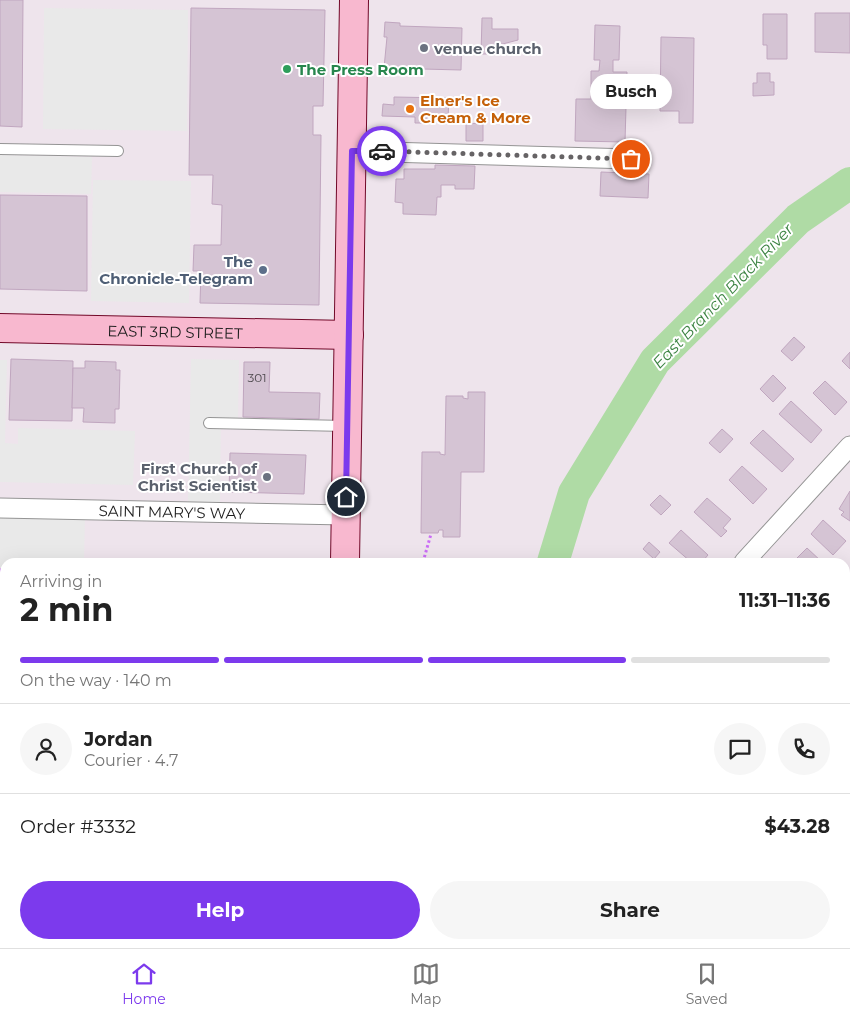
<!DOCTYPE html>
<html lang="en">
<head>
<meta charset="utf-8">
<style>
  :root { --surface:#fff; --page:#f6f6f6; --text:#222; --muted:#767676; --line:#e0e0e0; --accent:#7c3aed }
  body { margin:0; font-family:Montserrat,sans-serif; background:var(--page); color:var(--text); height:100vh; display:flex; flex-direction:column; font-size:19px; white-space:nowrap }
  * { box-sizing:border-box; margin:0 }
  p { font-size:16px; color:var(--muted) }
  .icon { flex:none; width:28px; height:28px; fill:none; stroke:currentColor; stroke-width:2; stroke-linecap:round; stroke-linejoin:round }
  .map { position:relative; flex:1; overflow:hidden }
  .side { position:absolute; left:0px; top:558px; width:850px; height:391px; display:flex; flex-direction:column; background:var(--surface); border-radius:15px 15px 0 0; box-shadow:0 5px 20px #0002 }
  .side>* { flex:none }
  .pin { position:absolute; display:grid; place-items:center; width:42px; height:42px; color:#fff; margin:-21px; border:2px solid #fff; border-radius:50%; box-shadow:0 1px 5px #0007 }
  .courier { position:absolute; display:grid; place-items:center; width:50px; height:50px; margin:-25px; border:4px solid #7c3aed; border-radius:50%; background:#fff; color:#222; box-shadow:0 1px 6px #0007 }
  .bubble { position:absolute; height:35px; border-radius:18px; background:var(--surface); box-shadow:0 5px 20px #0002; font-size:16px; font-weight:700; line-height:35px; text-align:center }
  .summary em { font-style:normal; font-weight:700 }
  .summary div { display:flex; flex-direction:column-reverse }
  .summary { display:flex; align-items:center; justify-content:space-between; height:85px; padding:0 20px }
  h1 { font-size:32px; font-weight:700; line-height:38px }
  .bar { display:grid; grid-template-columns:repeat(4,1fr); gap:8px 5px; align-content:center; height:60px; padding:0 20px }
  .bar i { height:6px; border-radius:4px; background:var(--line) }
  .bar .on { background:var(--accent) }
  .bar p { grid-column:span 4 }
  .line { display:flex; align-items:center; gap:12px; padding:0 20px; border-top:1px solid var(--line) }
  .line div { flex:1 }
  .round { display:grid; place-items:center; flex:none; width:52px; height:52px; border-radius:26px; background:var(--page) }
  .primary-button { display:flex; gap:10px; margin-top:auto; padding:10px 20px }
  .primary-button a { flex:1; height:58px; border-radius:30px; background:var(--accent); color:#fff; font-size:20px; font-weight:700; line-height:58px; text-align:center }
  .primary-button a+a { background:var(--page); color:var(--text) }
  .tabs { display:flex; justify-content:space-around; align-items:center; height:70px; border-top:1px solid var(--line); background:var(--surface); font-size:14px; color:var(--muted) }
  .tabs a { display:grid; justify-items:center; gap:2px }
  .tabs .on { color:var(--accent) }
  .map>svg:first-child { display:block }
  .parking { fill:#e9e9e9 }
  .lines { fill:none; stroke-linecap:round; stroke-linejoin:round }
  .river { stroke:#afdba5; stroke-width:32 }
  .building { fill:#d5c4d4; stroke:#c0a6bf }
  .lane-casing { stroke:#949494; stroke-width:12 }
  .street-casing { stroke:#949494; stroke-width:21 }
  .secondary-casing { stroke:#710828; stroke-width:30 }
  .path { stroke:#cb6df6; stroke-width:3; stroke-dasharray:2.5 2.5; stroke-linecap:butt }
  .lane { stroke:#fff; stroke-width:10 }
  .street { stroke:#fff; stroke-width:19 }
  .secondary { stroke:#f8b8cf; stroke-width:28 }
  .done { stroke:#666365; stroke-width:5; stroke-dasharray:0 9 }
  .route { stroke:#7c3aed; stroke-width:6 }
  .worship-dot { fill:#6b7280; stroke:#fff; stroke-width:2 }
  .leisure-dot { fill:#2e9e5b; stroke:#fff; stroke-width:2 }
  .food-dot { fill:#e8710a; stroke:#fff; stroke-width:2 }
  .service-dot { fill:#5c6f8a; stroke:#fff; stroke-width:2 }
  .labels { text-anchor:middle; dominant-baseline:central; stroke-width:4; stroke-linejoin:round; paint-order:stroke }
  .number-label { font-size:12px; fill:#4b474b }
  .worship-label { font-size:15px; font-weight:bold; fill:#5b616d; stroke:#fff; text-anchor:start }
  .leisure-label { font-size:15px; font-weight:bold; fill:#27864d; stroke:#fff; text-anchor:start }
  .food-label { font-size:15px; font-weight:bold; fill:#c56008; stroke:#fff; text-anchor:start }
  .service-label { font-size:15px; font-weight:bold; fill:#4e5e75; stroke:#fff; text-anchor:end }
  .street-label { font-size:15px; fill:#1d1d1d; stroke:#fff }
  .water-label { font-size:16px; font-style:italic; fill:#3d8443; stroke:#fff }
</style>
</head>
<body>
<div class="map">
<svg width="850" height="948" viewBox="0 0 850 948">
  <rect width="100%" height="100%" fill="#eee4ec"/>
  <g class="parking">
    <polygon points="44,8 188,10 187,131 43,129"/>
    <polygon points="0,155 92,157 91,194 0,192"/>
    <polygon points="93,180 191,181 189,303 91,301"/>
    <polygon points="191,359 239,360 238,418 221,418 220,502 188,502"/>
    <polygon points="0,360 7,360 5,443 18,444 18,428 135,431 133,485 0,482"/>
    <polygon points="0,515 85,517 84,562 5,562 5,568 0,568"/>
  </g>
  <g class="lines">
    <g class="river">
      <polyline points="553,562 574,493 655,361 798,219 850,183"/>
      <polyline points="520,944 521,948"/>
    </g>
  </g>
  <g class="building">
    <polygon points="0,0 23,0 22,127 0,126"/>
    <polygon points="191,8 325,10 323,106 313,106 313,135 321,135 319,305 200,303 201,271 193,271 194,245 221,245 222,205 212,204 213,175 189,175"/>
    <polygon points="815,13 850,13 850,53 815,52"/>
    <polygon points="763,14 787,14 787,59 767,59 767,45 763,45"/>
    <polygon points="482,18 492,18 492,29 518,29 518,40 491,47 491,54 481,54"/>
    <polygon points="385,22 400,23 400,26 462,28 461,70 384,68 387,37 384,37"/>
    <polygon points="595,25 620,26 619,60 613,60 613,72 627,72 625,142 575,141 576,99 591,99 591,71 599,71 600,60 594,60"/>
    <polygon points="661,37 694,38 693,123 679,123 679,111 660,111"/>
    <polygon points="757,73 770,73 770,82 774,82 774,95 753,96 753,83 757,83"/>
    <polygon points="394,97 449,98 448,118 427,118 427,123 415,123 415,117 382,116 383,104 394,105"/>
    <polygon points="466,123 483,124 483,141 466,141"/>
    <polygon points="435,165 475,166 474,189 455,189 455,185 441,185 441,197 437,197 436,215 403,214 403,203 395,202 396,179 404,179 404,169 435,169"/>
    <polygon points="601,172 649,174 648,198 600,196"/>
    <polygon points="0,195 87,196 87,291 0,289"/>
    <polygon points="794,337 805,347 792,361 781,351"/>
    <polygon points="850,352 850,369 842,361"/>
    <polygon points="11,359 73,361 72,421 9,420"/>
    <polygon points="85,361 116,362 116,370 120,370 119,409 115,409 115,423 83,422 84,408 72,408 73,368 85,368"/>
    <polygon points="244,362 270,362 269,392 320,393 319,419 243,417"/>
    <polygon points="773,375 786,388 773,402 760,389"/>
    <polygon points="825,381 847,402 835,415 813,393"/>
    <polygon points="468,392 485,392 484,472 461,472 460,537 443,537 443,530 439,530 438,533 421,533 422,452 440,452 440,454 445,455 446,396 463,396 463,398 468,399"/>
    <polygon points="791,401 822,430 811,443 779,414"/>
    <polygon points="722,429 733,439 720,453 709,443"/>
    <polygon points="763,430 794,459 782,472 750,443"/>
    <polygon points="230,453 306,455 304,494 229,492"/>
    <polygon points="742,466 767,489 753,504 729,480"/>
    <polygon points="850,491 850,521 841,515 844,512 839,509"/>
    <polygon points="660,495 671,505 661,515 650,505"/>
    <polygon points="707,498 731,519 723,528 727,531 721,537 694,512"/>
    <polygon points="823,520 846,541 833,555 811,534"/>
    <polygon points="681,530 708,555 702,562 691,562 669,543"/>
    <polygon points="649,542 660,552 654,559 643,549"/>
    <polygon points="807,548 822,562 798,562 795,560"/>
    <rect x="0" y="587" width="5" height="67"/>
    <polygon points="846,763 850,766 850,785 845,782"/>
    <polygon points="845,938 849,940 844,948 822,948 825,944 845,944"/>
    <rect x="371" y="944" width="39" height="4"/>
    <rect x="591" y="944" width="19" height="4"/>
  </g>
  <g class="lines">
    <g class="lane-casing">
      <g id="lane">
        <polyline points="0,149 118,151"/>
        <polyline points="209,423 346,426"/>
      </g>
    </g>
    <g class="street-casing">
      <g id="street">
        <polyline points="352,151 631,159"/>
        <path id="s1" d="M0,508L346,515"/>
        <polyline points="744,562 850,446"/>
        <polyline points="845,640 850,643"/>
        <polyline points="0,868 5,868"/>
        <polyline points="684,948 686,944"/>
      </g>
    </g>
    <g class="secondary-casing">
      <g id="secondary">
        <path id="s2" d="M0,328L349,335"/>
        <polyline points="345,562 354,0"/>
        <polyline points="0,689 5,690"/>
        <polyline points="845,889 850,892"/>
        <polyline points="339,948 339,944"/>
      </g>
    </g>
    <g class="path">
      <polyline points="423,562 431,534"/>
      <polyline points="0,570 5,570"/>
    </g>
    <use href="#lane" class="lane"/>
    <use href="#street" class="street"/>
    <use href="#secondary" class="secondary"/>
  </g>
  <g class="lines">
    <polyline class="done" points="382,151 631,159"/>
    <polyline class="route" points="346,497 352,151 382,151"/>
  </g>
  <g class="worship-dot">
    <circle cx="424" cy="48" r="5"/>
    <circle cx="267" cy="477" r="5"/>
  </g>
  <circle class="leisure-dot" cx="287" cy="69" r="5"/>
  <circle class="food-dot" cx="410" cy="109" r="5"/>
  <circle class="service-dot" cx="263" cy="270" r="5"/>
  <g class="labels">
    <g class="number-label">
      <text x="257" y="377">301</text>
    </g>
    <g class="worship-label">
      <text x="434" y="48">venue church</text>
      <text x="257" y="468" text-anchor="end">First Church of<tspan x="257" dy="17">Christ Scientist</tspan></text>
    </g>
    <g class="leisure-label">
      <text x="297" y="69">The Press Room</text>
    </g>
    <g class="food-label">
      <text x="420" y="100">Elner's Ice<tspan x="420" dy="17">Cream &amp; More</tspan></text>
    </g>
    <g class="service-label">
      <text x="253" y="261">The<tspan x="253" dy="17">Chronicle-Telegram</tspan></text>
    </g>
    <g class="street-label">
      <text stroke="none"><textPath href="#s2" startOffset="175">EAST 3RD STREET</textPath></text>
      <text stroke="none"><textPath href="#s1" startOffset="172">SAINT MARY'S WAY</textPath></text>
    </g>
    <g class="water-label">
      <text transform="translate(723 296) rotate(-46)">East Branch Black River</text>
    </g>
  </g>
</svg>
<div class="pin" style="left:631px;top:159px;background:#ea580c"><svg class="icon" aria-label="bag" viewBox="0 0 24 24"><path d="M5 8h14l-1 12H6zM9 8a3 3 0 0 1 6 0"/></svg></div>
<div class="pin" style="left:346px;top:497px;background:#1f2937"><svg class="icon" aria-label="home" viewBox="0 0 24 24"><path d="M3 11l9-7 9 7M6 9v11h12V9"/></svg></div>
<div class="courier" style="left:382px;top:151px"><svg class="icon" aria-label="car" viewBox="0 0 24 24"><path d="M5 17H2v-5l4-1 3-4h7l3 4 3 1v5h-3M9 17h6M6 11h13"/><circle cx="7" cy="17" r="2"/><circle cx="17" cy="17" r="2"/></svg></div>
<div class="bubble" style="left:590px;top:74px;width:82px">Busch</div>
<section class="side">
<div class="summary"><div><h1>2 min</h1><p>Arriving in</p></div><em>11:31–11:36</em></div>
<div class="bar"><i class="on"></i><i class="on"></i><i class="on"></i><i></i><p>On the way · 140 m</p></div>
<div class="line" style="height:90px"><a class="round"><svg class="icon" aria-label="person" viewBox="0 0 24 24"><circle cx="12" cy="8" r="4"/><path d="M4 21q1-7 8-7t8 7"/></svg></a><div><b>Jordan</b><p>Courier · 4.7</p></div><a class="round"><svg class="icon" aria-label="chat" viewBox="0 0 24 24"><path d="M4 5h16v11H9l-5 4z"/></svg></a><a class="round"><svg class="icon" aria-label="phone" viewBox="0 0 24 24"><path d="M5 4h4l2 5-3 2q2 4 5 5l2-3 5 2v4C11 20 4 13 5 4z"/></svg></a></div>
<div class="line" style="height:65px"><div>Order #3332</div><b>$43.28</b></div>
<div class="primary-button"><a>Help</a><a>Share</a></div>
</section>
</div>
<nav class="tabs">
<a class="on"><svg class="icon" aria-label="home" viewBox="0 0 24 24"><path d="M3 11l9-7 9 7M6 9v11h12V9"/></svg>Home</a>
<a><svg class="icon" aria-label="map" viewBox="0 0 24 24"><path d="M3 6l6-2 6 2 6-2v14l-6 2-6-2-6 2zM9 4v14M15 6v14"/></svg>Map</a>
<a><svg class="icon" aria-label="saved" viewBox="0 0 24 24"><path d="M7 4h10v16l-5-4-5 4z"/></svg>Saved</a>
</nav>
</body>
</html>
